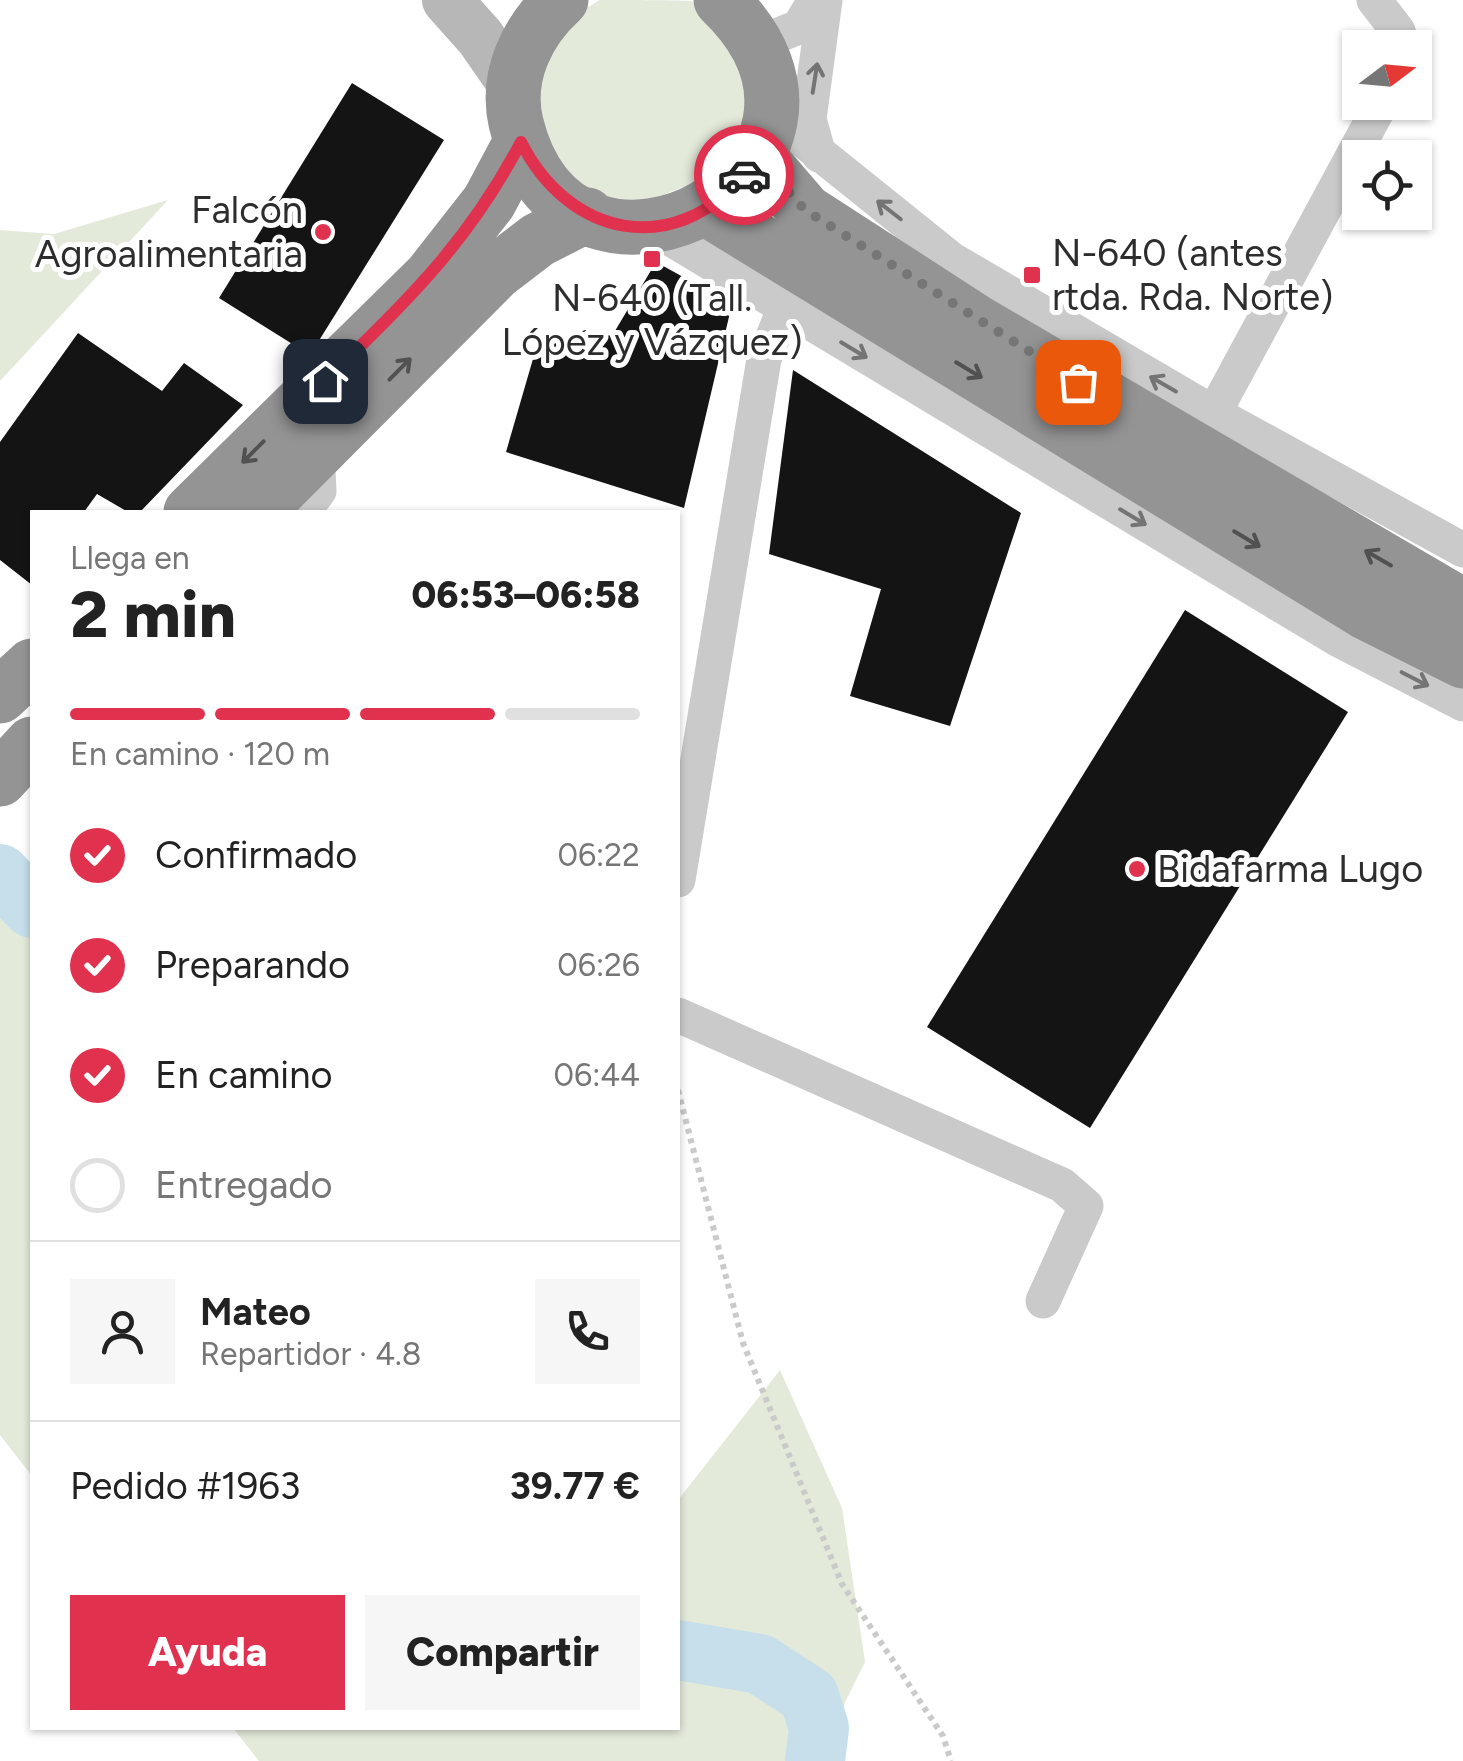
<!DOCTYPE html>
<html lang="es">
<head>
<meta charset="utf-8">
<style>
  :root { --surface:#fff; --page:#f6f6f6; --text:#222; --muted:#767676; --line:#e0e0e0; --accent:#e0324e }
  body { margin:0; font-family:Figtree,sans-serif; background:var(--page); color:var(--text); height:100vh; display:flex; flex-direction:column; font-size:38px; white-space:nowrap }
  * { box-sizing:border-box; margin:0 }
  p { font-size:32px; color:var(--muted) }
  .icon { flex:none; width:55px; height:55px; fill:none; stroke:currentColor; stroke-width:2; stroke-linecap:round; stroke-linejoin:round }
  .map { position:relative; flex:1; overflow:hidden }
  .sheet { position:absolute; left:30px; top:510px; width:650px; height:1220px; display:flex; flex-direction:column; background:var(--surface); border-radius:0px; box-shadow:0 2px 8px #0004 }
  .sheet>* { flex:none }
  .needle { width:65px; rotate:74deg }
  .tools { position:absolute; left:1342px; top:30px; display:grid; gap:20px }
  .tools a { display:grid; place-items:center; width:90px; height:90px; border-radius:0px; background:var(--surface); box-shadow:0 2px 8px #0004; font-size:50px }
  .pin { position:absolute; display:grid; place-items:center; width:85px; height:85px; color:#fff; margin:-42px; border-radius:20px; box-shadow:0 5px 15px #0006 }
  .courier { position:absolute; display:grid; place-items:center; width:100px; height:100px; margin:-50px; border:8px solid #e0324e; border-radius:50%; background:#fff; color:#222; box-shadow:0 2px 12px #0007 }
  .headline em { font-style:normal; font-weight:800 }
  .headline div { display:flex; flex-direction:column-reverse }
  .headline { display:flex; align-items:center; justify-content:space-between; height:170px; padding:0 40px }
  h1 { font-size:65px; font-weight:800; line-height:75px }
  .bar { display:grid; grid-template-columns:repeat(4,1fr); gap:15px 10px; align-content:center; height:120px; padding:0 40px }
  .bar i { height:12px; border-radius:8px; background:var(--line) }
  .bar .on { background:var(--accent) }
  .bar p { grid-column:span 4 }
  .line { display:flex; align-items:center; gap:25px; padding:0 40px; border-top:2px solid var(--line) }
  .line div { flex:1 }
  .round { display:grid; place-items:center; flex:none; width:105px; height:105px; border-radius:0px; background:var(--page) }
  ol { padding:0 40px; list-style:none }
  li { display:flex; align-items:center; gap:30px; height:110px }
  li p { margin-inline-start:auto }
  li .icon { padding:10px; border-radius:50%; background:var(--accent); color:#fff; stroke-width:4 }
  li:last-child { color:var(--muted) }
  li i { width:55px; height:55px; border:5px solid var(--line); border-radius:50% }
  .primary-button { display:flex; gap:20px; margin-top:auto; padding:20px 40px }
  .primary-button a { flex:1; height:115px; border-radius:0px; background:var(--accent); color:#fff; font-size:40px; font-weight:800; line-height:115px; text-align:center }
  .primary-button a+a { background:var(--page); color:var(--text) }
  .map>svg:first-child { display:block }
  .green { fill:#e4eada }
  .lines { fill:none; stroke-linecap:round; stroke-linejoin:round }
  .river { stroke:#c6dfea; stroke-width:60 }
  .building { fill:#141414 }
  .path { stroke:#cacaca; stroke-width:6; stroke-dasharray:5 5; stroke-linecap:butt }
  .street { stroke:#cacaca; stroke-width:35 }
  .secondary { stroke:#b7b7b7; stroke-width:50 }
  .highway { stroke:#949494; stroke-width:55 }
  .oneway { stroke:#747474 }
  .oneway2 { stroke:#515151 }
  .done { stroke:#767676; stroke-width:10; stroke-dasharray:0 18 }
  .route { stroke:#e0324e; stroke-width:12 }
  .poi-dot { fill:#e0324e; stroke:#fff; stroke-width:4 }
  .labels { text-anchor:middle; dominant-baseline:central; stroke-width:10; stroke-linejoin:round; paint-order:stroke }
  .poi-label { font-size:38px; fill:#2d2d2d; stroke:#fff; text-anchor:start }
</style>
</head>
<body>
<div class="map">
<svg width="1463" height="1761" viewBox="0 0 1463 1761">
  <rect width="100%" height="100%" fill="#fff"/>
  <g class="green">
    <path d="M600,0C621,0 674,0 691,1C736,21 762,105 737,146C721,172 705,180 678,189C666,193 648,203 635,203C560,201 520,114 546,51C556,27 579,12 600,0Z"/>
    <polygon points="168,200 0,381 0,230 54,234"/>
    <polygon points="0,891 32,910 32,1476 0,1435"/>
    <polygon points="780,1370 842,1508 865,1662 816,1761 259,1761 233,1728 678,1728 678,1500"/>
  </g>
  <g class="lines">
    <g class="river">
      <polyline points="0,874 32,908"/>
      <polyline points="678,1650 760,1664 809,1696 819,1728 815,1761"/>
    </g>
  </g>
  <g class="building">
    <polygon points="352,83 444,140 310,355 219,298"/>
    <polygon points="656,262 732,304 684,508 506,452 535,352 585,330 612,336"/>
    <polygon points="78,333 162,391 184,363 243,405 140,512 128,512 97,494 84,512 32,512 32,585 0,560 0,442"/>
    <polygon points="793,370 1021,513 950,726 850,696 881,589 769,554"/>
    <polygon points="1185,610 1348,712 1090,1128 927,1027"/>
  </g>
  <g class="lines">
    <polyline class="path" points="678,1090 743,1343 842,1584 943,1736 951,1761"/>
    <g class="street">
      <polyline points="1374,0 1398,31 1403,48"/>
      <polyline points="756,44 799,27 815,0"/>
      <polyline points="768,112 951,259 1214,413 1463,550"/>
      <polyline points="819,155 809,119 825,0"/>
      <polyline points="651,227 1339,640 1463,704"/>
      <polyline points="1214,413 1382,102"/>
      <polyline points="303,512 319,491 317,452"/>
      <polyline points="678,880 764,359 785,307"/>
      <polyline points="678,1015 1062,1185 1086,1206 1043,1301"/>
    </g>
    <polyline class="secondary" points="447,0 480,37 514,86"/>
    <g class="highway">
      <path d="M561,0C527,31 505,76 516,123C571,346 895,166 721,0"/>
      <polyline points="757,155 805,211 978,323 1463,606"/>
      <polyline points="707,209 1367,613 1463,661"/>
      <polyline points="191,512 431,276 489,202 521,142"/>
      <polyline points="257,512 495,273 538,240 587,215"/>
      <polyline points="0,696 32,666"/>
      <polyline points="0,779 32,744"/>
    </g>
  </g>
  <defs><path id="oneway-shaft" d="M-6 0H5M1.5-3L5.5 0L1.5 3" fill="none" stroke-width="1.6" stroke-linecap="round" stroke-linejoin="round" transform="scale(2.5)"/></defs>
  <g class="oneway">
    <use href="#oneway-shaft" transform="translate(815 78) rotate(-81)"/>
    <use href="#oneway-shaft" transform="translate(889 210) rotate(-142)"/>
    <use href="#oneway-shaft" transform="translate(854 350) rotate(31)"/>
    <use href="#oneway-shaft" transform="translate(1163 384) rotate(-150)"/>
    <use href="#oneway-shaft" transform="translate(1133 517) rotate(31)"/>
    <use href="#oneway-shaft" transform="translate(1415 679) rotate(27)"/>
  </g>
  <g class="oneway2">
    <use href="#oneway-shaft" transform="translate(400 369) rotate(-45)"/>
    <use href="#oneway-shaft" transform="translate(969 370) rotate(31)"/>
    <use href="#oneway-shaft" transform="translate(253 452) rotate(135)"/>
    <use href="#oneway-shaft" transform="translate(1247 539) rotate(31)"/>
    <use href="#oneway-shaft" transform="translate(1378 558) rotate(-150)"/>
  </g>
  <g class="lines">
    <polyline class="done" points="744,175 756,156 805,210 1078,382"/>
    <path class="route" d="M325,381C407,300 466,246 521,142C568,236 673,260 744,175"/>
  </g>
  <g class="poi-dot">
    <circle cx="323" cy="232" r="10"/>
    <rect x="642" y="249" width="20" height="20" rx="5"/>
    <rect x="1022" y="265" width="20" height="20" rx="5"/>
    <circle cx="1137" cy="869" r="10"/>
  </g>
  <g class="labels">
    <g class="poi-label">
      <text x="303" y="210" text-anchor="end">Falcón<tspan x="303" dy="44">Agroalimentaria</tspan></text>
      <text x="1052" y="253">N-640 (antes<tspan x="1052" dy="44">rtda. Rda. Norte)</tspan></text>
      <text x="652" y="298" text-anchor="middle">N-640 (Tall.<tspan x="652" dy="44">López y Vázquez)</tspan></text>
      <text x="1157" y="869">Bidafarma Lugo</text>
    </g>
  </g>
</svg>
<div class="tools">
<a><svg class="needle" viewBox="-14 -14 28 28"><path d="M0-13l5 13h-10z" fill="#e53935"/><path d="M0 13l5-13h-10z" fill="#767676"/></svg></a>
<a><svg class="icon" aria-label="locate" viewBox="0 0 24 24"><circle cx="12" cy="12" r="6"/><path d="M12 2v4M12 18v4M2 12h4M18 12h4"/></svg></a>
</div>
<div class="pin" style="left:1078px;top:382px;background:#ea580c"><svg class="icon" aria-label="bag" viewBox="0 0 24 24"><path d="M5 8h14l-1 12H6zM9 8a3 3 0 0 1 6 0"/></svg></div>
<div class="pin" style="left:325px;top:381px;background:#1f2937"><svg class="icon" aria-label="home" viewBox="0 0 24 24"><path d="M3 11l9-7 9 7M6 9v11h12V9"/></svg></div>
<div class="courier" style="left:744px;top:175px"><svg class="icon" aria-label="car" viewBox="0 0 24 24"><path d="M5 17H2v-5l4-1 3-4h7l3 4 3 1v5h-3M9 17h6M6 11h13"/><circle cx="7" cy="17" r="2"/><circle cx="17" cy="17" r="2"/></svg></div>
<section class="sheet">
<div class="headline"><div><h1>2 min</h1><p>Llega en</p></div><em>06:53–06:58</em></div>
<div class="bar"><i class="on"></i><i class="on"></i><i class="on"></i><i></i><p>En camino · 120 m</p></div>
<ol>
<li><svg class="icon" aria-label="check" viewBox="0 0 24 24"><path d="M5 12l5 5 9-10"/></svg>Confirmado<p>06:22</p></li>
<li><svg class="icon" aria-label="check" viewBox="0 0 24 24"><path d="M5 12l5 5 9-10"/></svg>Preparando<p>06:26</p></li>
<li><svg class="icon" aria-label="check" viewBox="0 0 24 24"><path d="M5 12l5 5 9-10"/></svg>En camino<p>06:44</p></li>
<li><i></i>Entregado</li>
</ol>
<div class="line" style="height:180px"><a class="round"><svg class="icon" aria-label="person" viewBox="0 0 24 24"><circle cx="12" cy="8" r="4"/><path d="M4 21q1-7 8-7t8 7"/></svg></a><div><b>Mateo</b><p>Repartidor · 4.8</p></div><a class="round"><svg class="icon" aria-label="phone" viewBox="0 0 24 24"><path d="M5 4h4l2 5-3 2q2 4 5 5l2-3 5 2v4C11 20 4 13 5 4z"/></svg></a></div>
<div class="line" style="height:130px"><div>Pedido #1963</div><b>39.77 €</b></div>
<div class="primary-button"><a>Ayuda</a><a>Compartir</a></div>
</section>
</div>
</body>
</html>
